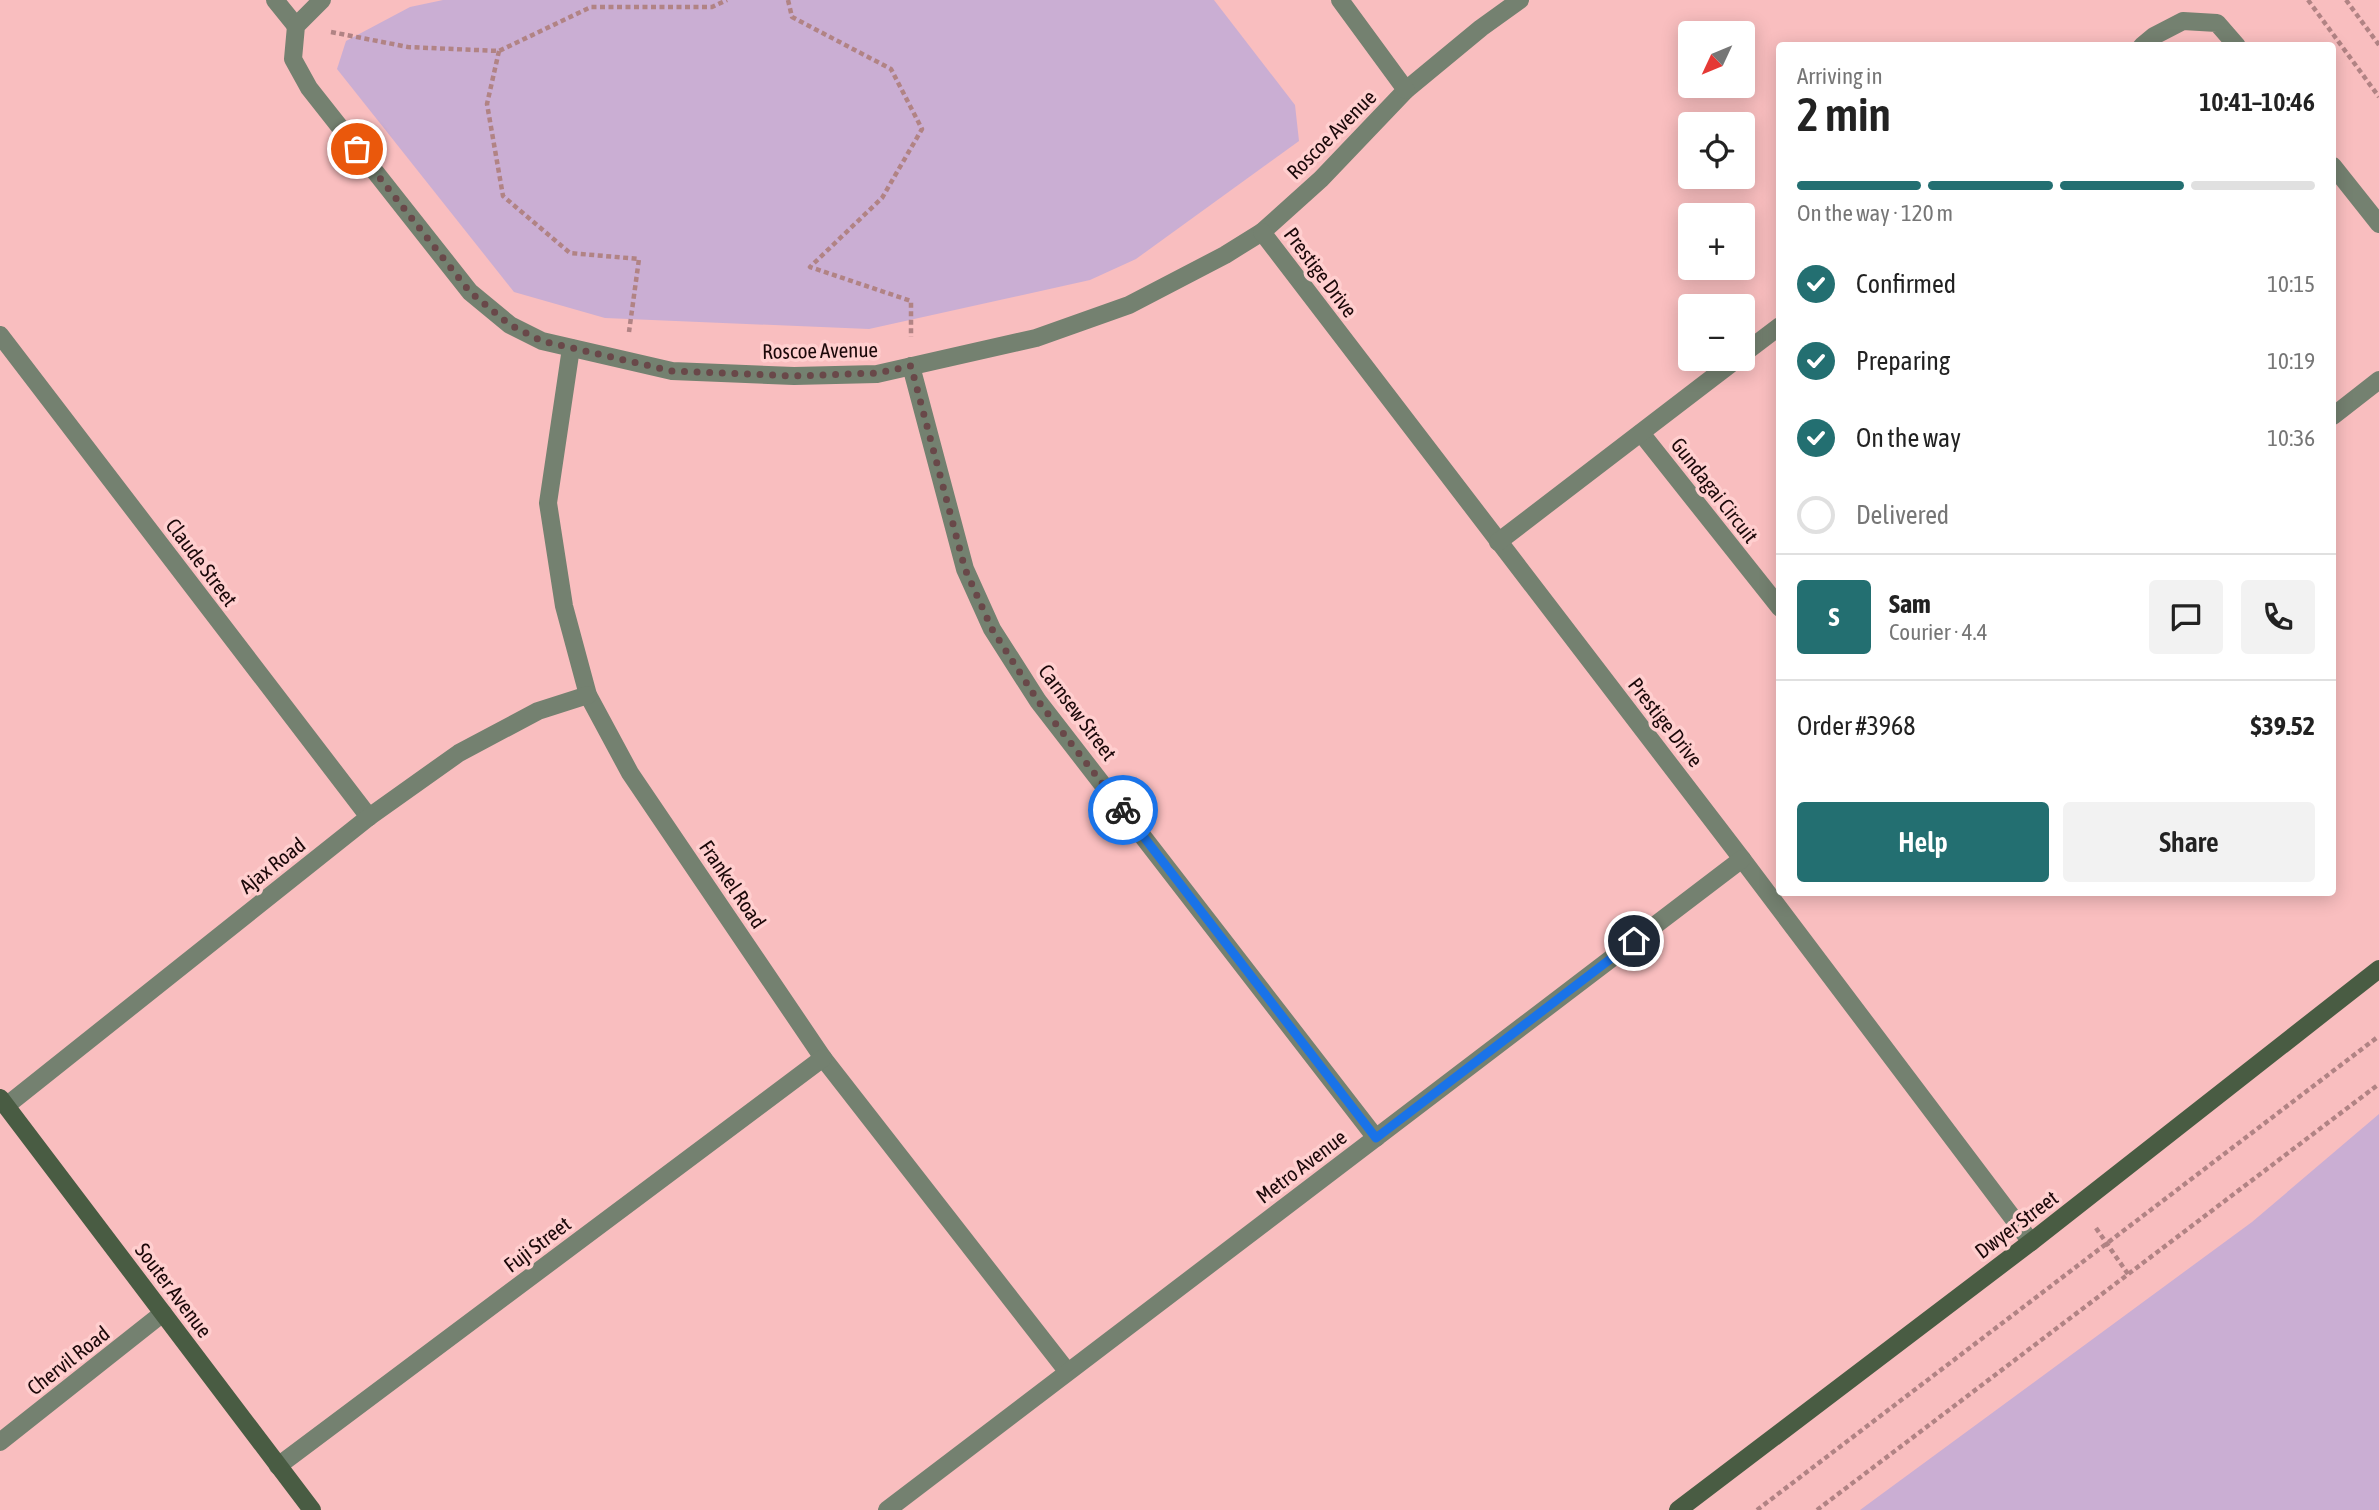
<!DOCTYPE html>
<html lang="en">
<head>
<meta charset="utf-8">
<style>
  :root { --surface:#fff; --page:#f2f2f2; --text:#222; --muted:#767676; --line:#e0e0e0; --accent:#236f71 }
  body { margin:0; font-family:"Asap Condensed",sans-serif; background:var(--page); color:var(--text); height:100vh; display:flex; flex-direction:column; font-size:26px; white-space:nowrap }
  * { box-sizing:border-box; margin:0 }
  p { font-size:23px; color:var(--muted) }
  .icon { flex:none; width:38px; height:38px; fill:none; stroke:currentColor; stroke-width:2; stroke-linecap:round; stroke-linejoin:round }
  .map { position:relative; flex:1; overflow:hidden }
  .details { position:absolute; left:1776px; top:42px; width:560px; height:854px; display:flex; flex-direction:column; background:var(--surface); border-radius:7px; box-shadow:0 4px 18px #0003 }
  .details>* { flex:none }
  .needle { width:46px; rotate:226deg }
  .tools { position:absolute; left:1678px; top:21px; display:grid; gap:14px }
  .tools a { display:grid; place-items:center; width:77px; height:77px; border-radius:7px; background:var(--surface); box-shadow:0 4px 18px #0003; font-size:35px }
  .pin { position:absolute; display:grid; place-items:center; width:60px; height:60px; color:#fff; margin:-30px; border:4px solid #fff; border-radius:50%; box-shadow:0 2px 7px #0007 }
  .courier { position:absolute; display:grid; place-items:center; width:70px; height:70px; margin:-35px; border:5px solid #1a73e8; border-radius:50%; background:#fff; color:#222; box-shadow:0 2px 9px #0007 }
  .head em { font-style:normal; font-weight:600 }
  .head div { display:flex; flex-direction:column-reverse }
  .head { display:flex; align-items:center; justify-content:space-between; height:119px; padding:0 21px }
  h1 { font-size:46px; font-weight:600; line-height:52px }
  .bar { display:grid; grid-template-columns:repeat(4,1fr); gap:10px 7px; align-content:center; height:84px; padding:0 21px }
  .bar i { height:9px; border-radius:5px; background:var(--line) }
  .bar .on { background:var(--accent) }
  .bar p { grid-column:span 4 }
  .line { display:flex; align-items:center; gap:18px; padding:0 21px; border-top:2px solid var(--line) }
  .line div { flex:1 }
  .round { display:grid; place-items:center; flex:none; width:74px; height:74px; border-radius:7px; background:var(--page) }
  ol { padding:0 21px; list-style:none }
  li { display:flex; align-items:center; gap:21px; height:77px }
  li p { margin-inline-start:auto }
  li .icon { padding:7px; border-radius:50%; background:var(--accent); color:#fff; stroke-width:4 }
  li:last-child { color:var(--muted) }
  li i { width:38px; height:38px; border:4px solid var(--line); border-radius:50% }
  .action { display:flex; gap:14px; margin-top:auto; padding:14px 21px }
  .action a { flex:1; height:80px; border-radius:7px; background:var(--accent); color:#fff; font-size:28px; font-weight:600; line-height:80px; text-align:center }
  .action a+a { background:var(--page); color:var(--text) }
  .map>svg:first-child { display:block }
  .green { fill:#caaed3 }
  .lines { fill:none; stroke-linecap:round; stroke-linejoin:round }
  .path { stroke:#b18384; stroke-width:4.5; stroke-dasharray:5 3.5; stroke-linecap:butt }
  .lane { stroke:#748170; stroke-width:18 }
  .street { stroke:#748170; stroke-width:18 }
  .secondary { stroke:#495c43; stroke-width:18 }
  .done { stroke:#694849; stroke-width:7; stroke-dasharray:0 12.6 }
  .route { stroke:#1a73e8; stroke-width:9 }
  .labels { text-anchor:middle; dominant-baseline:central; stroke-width:7; stroke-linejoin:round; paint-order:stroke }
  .street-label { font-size:21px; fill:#1b0809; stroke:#ffcfcf }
</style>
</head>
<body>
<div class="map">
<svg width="2379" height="1510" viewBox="0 0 2379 1510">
  <rect width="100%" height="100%" fill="#f9bebf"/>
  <g class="green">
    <polygon points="443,0 1214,0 1295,105 1299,141 1136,259 1090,280 869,329 605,318 514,292 337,69 346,41 410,7"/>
    <polygon points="2379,1114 2379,1510 1860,1510 2252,1222"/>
  </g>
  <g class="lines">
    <g class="path">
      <polyline points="788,0 792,17 891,69 922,129 882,198 810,267 911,301 911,337"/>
      <polyline points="2308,0 2379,97"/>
      <polyline points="2346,0 2379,45"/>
      <polyline points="331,32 408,47 499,51 591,7 712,7 727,0"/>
      <polyline points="499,51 487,104 503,196 570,253 639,259 629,332"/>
      <polyline points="2096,1228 2128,1274"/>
      <polyline points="1757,1510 2379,1036"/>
      <polyline points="1817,1510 2379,1084"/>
    </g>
    <polyline class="lane" points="275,0 296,26"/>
    <g class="street">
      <polyline points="322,0 296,26 293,59 309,88 470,292 510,325 542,341 672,371 794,376 877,374 1036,338 1129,305 1225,255 1262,232 1321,179 1406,90 1481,28 1520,0"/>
      <polyline points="1340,0 1406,90"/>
      <polyline points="2142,46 2154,36 2183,21 2217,23 2237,46"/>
      <polyline points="2333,166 2379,224"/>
      <polyline points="1262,232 1742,859 2031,1242"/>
      <polyline points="0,335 369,817"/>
      <polyline points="571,348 548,503 564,606 588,695 630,773 823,1058 1067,1371"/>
      <polyline points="1743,354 1780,326"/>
      <polyline points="911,366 965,569 992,629 1038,701 1376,1138"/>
      <polyline points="2333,416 2379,380"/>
      <polyline points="1641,433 1780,608"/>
      <polyline points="1498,542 1737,359"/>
      <polyline points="6,1106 369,817 459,753 538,711 588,695"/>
      <polyline points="0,1442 163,1313"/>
      <polyline points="278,1466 823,1058"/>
      <polyline points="887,1510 1742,859"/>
    </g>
    <g class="secondary">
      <polyline points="0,1098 312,1510"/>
      <polyline points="1678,1510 2031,1242 2379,969"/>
    </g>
  </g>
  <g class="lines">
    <polyline class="done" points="357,149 470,292 510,325 542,341 672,371 794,376 877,373 911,366 965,569 992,629 1038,701 1123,810"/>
    <polyline class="route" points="1123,810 1376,1138 1634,941"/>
  </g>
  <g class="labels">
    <g class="street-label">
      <text transform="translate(1331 134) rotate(-45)">Roscoe Avenue</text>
      <text transform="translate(1321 272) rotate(53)">Prestige Drive</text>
      <text transform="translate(820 350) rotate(-1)">Roscoe Avenue</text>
      <text transform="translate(1715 490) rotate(52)">Gundagai Circuit</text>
      <text transform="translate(202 562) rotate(53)">Claude Street</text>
      <text transform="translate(1078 712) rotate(53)">Carnsew Street</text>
      <text transform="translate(1666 722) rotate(52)">Prestige Drive</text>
      <text transform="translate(272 865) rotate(-38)">Ajax Road</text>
      <text transform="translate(733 884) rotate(56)">Frankel Road</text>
      <text transform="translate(1301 1166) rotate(-37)">Metro Avenue</text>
      <text transform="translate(2016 1224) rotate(-37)">Dwyer Street</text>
      <text transform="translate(537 1244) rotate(-37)">Fuji Street</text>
      <text transform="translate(174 1290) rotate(53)">Souter Avenue</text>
      <text transform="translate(68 1360) rotate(-38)">Chervil Road</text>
    </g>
  </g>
</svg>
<div class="tools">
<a><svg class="needle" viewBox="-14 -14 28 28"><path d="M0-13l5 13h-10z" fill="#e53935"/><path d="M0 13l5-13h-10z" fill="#767676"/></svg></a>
<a><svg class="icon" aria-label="locate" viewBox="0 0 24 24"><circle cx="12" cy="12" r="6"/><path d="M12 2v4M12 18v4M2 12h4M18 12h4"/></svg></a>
<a>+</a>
<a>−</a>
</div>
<div class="pin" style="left:357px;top:149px;background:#ea580c"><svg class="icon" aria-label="bag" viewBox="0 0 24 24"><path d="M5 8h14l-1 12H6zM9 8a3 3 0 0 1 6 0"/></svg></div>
<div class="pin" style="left:1634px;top:941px;background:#1f2937"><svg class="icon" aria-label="home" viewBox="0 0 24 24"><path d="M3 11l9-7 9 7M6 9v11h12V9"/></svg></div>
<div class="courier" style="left:1123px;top:810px"><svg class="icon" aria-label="bike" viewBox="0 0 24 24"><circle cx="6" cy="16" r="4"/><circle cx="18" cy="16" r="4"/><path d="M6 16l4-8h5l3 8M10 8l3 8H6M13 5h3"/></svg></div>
<section class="details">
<div class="head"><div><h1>2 min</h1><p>Arriving in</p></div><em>10:41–10:46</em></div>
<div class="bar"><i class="on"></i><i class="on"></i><i class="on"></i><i></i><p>On the way · 120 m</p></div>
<ol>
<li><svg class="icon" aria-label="check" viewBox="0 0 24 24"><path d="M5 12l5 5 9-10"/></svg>Confirmed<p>10:15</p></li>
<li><svg class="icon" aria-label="check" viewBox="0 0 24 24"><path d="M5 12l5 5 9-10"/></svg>Preparing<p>10:19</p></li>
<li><svg class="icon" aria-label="check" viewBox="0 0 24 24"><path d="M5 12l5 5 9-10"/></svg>On the way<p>10:36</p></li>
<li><i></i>Delivered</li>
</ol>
<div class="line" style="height:126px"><b class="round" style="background:var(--accent);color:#fff">S</b><div><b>Sam</b><p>Courier · 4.4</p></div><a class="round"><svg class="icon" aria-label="chat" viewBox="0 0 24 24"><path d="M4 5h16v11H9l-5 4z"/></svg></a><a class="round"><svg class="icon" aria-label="phone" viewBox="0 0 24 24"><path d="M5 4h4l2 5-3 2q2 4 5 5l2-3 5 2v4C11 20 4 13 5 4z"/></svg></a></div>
<div class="line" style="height:91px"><div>Order #3968</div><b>$39.52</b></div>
<div class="action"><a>Help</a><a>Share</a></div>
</section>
</div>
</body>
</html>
